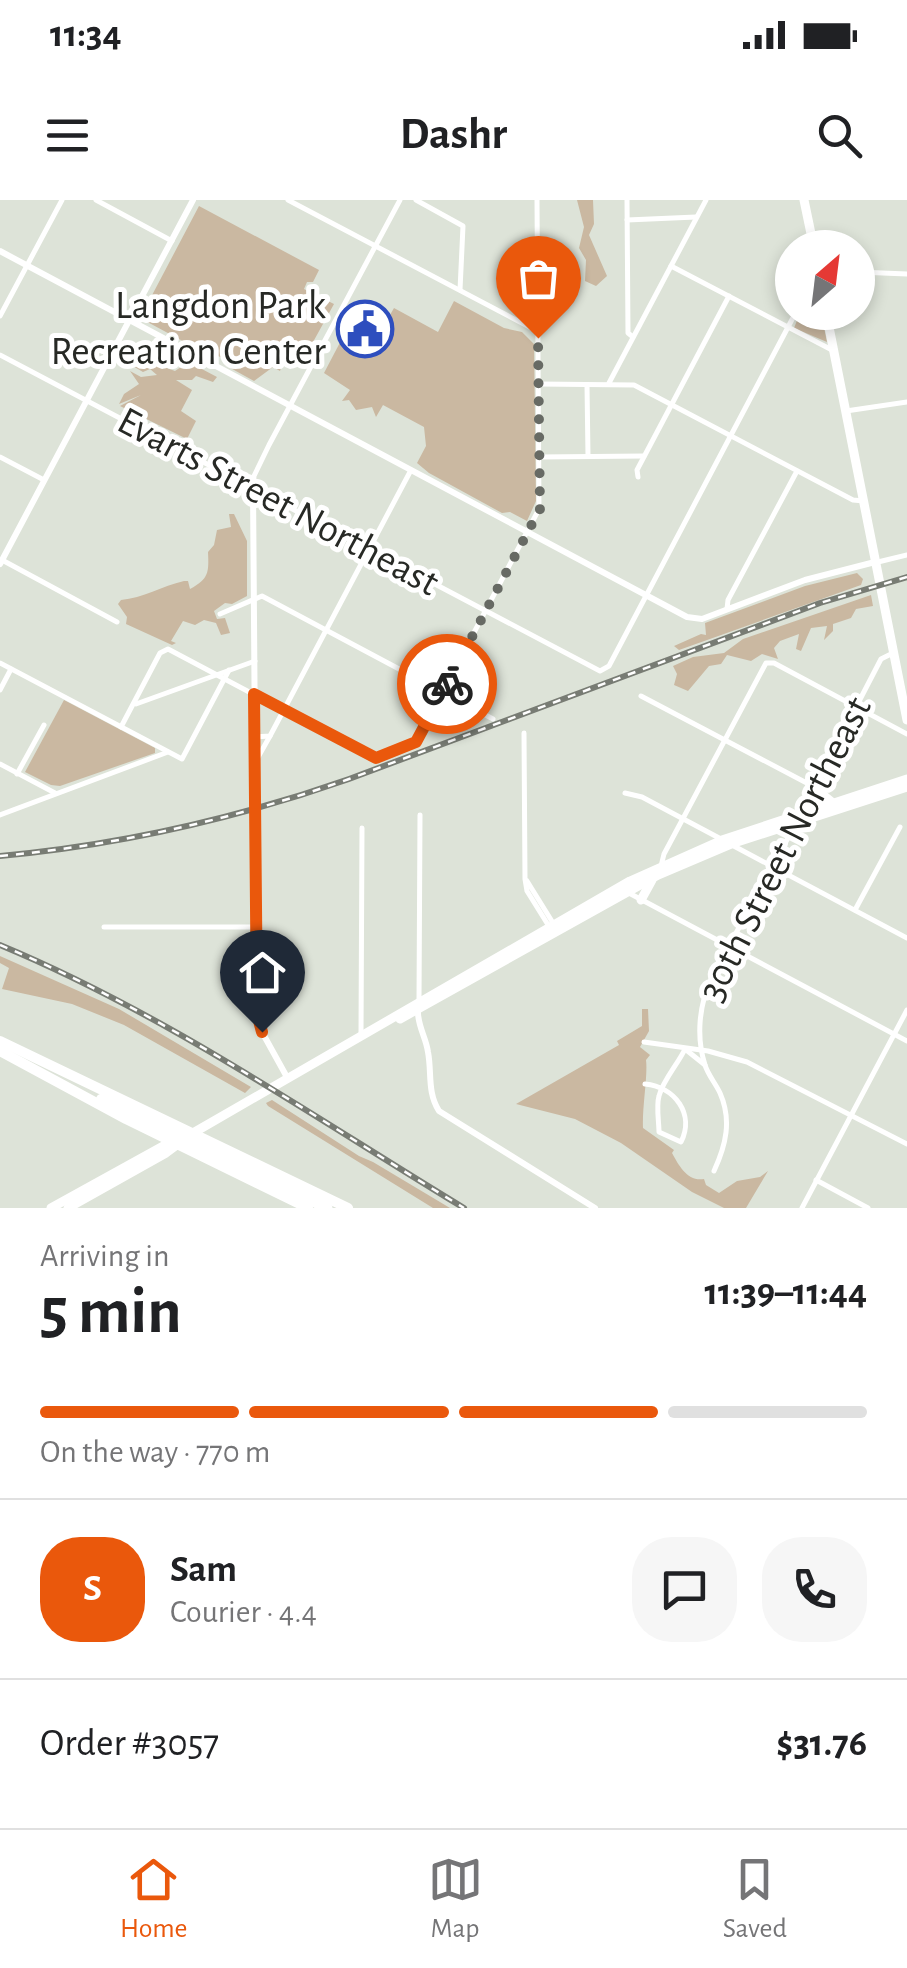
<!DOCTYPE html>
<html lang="en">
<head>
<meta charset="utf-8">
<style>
  :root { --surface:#fff; --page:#f6f6f6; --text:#202124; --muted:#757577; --line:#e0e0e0; --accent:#ea580c }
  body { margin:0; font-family:"Alegreya Sans",sans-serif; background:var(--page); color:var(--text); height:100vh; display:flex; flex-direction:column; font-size:38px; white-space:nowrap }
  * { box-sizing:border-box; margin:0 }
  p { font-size:32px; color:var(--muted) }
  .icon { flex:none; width:55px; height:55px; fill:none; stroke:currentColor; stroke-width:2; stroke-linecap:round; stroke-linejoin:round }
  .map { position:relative; height:1008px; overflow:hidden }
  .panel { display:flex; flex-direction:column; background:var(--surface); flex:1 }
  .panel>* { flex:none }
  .needle { width:65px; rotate:28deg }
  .tools { position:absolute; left:775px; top:30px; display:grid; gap:20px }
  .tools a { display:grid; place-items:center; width:100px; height:100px; border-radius:50%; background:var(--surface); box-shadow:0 5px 15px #0003; font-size:50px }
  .pin { position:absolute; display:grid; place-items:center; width:85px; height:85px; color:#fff; margin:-102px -42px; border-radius:50% 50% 50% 0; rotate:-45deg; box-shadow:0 0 10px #0007 }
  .pin .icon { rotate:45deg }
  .courier { position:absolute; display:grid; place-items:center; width:100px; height:100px; margin:-50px; border:8px solid #ea580c; border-radius:50%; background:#fff; color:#222; box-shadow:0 2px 12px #0007 }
  .head em { font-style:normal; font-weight:600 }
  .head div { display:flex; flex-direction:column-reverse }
  .head { display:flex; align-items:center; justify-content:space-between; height:170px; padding:0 40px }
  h1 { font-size:65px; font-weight:600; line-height:75px }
  .bar { display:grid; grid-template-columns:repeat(4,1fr); gap:15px 10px; align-content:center; height:120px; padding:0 40px }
  .bar i { height:12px; border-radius:8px; background:var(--line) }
  .bar .current { background:var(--accent) }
  .bar p { grid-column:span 4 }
  .line { display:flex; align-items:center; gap:25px; padding:0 40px; border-top:2px solid var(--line) }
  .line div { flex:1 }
  .round { display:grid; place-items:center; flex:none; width:105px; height:105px; border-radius:40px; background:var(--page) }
  .status { display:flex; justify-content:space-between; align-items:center; height:70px; padding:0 50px; background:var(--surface); direction:ltr }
  .status svg { height:28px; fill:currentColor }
  header { display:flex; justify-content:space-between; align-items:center; height:130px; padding:0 40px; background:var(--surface); font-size:45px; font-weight:600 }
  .dock { display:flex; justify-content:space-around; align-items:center; height:140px; border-top:2px solid var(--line); background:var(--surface); font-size:28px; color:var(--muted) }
  .dock a { display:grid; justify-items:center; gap:5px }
  .dock .current { color:var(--accent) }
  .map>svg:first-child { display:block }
  .green { fill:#cab8a1 }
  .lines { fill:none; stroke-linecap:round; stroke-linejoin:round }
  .minor { stroke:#fff; stroke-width:5 }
  .tertiary { stroke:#fff; stroke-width:6 }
  .primary { stroke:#fff; stroke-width:9 }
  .trunk { stroke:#fff; stroke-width:10 }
  .motorway { stroke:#fff; stroke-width:11 }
  .rail-casing { stroke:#787c74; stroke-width:6 }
  .rail { stroke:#fff; stroke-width:2.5; stroke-dasharray:8; stroke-linecap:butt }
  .done { stroke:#676a64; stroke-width:10; stroke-dasharray:0 18 }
  .route { stroke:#ea580c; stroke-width:12 }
  .labels { text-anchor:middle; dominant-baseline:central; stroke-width:10; stroke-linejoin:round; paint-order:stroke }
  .poi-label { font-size:40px; fill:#272925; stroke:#fff; text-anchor:end }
  .street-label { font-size:40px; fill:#272925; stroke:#fff }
</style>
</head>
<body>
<div class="status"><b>11:34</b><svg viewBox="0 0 49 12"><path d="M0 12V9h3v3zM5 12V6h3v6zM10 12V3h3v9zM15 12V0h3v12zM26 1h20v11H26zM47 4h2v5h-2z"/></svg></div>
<header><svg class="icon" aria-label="menu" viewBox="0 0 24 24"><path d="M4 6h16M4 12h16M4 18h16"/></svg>Dashr<svg class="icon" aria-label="search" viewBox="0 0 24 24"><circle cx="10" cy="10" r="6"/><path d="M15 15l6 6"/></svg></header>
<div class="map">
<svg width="907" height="1008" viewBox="0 0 907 1008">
  <rect width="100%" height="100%" fill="#dde3d8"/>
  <g class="green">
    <polygon points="577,0 593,0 594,24 589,35 607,76 596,86 585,81 586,60 579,48 584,27"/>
    <polygon points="199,6 319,70 313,82 307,82 304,89 334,104 302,162 284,153 278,159 282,165 280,171 273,167 254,181 225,165 222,158 201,147 203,152 140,118"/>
    <polygon points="454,101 504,128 522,132 534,144 536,301 527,321 510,312 502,313 429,273 417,263 426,246 424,227 383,205 376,217 372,207 356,210 349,200 342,201 350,190 324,173 356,112 386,122 394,108 438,132"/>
    <polygon points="800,113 821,113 827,142 794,128"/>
    <polygon points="133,156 175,171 181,167 183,159 217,177 213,182 196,176 192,180 176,180 192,190 181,211 196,221 187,239 120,206 141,195 119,204 124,194 139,184 130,171 141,177 157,175 150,169 143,172 131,165"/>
    <path d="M229,314H234L247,341V396L232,404L225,403L214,411L217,419L225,418L230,433L221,435L216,423L204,420L195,425L183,421L171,441L176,443L172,445L126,424L127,417L118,404L121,400C143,398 162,386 184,381H188L190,389C209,379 209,372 208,352L214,345L217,330L231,327Z"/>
    <polygon points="857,373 863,379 861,385 679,450 674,446 701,434 706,435 705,423 805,386"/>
    <polygon points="871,395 873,406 856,409 851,418 833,424 833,431 824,440 827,426 811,428 801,451 796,449 799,434 780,441 774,448 778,459 762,454 751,461 727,455 721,464 709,466 688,491 674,485 677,474 673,466 693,457 724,453 743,439"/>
    <polygon points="64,500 155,548 155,553 60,586 51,585 25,572"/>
    <polygon points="0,756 119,809 251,887 245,893 124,825 72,804 2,789 9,768 0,763"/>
    <path d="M642,809H648L649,831L640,847L650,855L646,860C648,875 642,908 643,928L674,950L672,953C679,966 688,982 704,979L706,985L719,993L737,981L760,977L768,971L746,1008H724L692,992L621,943L575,919L516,904L619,845L617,841L642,826Z"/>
    <polygon points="272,900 359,956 373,962 450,1008 433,1008 268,906 266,903"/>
  </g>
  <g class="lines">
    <g class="minor">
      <polyline points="96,0 172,41"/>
      <polyline points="288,0 537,131"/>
      <polyline points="416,0 463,26 460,90"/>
      <polyline points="627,0 628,133 633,137"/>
      <polyline points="627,20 696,17"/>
      <polyline points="671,66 832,150"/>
      <polyline points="858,72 907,74"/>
      <polyline points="0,116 62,0"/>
      <polyline points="0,155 600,471 609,466 796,112"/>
      <polyline points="609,183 706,0"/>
      <polyline points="538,184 634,185 853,300 864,301"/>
      <polyline points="587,185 588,256"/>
      <polyline points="846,211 907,202"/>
      <polyline points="0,257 44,280"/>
      <polyline points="539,257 644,256"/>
      <polyline points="638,277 637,270 729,96"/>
      <polyline points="253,288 254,276 269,245 400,0"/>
      <polyline points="2,360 117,422"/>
      <polyline points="878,362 907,355"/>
      <polyline points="727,409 728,400 797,271"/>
      <polyline points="220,414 262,396 493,519"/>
      <polyline points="0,463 182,559 229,470"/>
      <polyline points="0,490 11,469"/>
      <polyline points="641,496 820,590 836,603"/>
      <polyline points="136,504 255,461"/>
      <polyline points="121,527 160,453 168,449 372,557 418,539 539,309 537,0"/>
      <polyline points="524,533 525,679 527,691 550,728"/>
      <polyline points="254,537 270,536 411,270"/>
      <polyline points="257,559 270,536"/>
      <polyline points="0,564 55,593"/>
      <polyline points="17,574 44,525"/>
      <polyline points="625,593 642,597 721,639"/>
      <polyline points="0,615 168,552"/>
      <polyline points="800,615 881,459 893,453"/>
      <polyline points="730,644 907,738"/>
      <polyline points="661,666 664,654 766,463 774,463 907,534"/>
      <polyline points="527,681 553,723"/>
      <polyline points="627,692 907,841"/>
      <polyline points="855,710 900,627"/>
      <polyline points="104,727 256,727"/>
      <polyline points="419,800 420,615"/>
      <polyline points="361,834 362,628"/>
      <polyline points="644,842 708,851 747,862 907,944"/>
      <polyline points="685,849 705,865"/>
      <path d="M645,884C675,887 695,914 681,942L659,932C659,922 656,906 659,896C663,880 678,864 685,849"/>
      <path d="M714,971C726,945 732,920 720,893C716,884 708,875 705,865C696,837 699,806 711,779L795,625"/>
      <polyline points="816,980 868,1008"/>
      <polyline points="802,1008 907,810"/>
    </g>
    <g class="tertiary">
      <polyline points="0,51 687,417 702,419 805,380 875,362"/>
      <polyline points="253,288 257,813 262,832 288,879"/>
      <polyline points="0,364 193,0"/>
      <path d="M418,810C417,825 426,837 428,852C432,873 427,892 439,911L595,1008"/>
    </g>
    <g class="primary">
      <polyline points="804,0 814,48"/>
      <polyline points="826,112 907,520"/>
      <polyline points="641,700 652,680"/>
      <polyline points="400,819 658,675 731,644 907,587"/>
      <polyline points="51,1008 176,939"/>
      <polyline points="68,1008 166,953 193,933 630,681 722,640 907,579"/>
    </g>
    <g class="trunk">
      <polyline points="0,841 348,1008"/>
      <polyline points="0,851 126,919 308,1008"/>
      <polyline points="101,899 182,937"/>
    </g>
    <polyline class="motorway" points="170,941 186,941 203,946 327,1008"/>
    <g class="rail-casing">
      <g id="rail">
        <path d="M0,656C120,645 235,619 349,579L820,403L907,377"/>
        <path d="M0,745C164,813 312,916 464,1008"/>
      </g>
    </g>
    <use href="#rail" class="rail"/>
  </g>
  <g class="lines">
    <polyline class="done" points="447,484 540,309 538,138"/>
    <polyline class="route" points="262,832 257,813 254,494 376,558 416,542 447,484"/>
  </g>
  <defs>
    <g id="civic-ring" transform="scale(2.875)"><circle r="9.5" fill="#fff" stroke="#2e4ebe" stroke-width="1.5"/><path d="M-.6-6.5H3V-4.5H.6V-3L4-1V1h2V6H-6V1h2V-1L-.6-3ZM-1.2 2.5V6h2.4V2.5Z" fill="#2e4ebe"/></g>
  </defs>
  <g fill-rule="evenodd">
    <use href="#civic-ring" x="365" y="129"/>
  </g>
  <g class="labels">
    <g class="poi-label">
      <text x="326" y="106">Langdon Park<tspan x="326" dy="46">Recreation Center</tspan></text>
    </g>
    <g class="street-label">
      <text transform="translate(278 302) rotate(28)">Evarts Street Northeast</text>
      <text transform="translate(785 649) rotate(-63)">30th Street Northeast</text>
    </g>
  </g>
</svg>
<div class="tools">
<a><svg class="needle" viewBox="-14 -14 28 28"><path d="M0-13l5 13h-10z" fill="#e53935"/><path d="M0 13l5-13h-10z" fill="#757577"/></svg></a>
</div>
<div class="pin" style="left:538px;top:138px;background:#ea580c"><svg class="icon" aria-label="bag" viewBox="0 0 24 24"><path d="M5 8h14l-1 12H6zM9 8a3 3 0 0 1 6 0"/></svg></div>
<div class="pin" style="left:262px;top:832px;background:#1f2937"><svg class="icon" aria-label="home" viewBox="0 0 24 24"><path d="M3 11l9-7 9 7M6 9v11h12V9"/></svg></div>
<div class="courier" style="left:447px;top:484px"><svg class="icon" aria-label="bike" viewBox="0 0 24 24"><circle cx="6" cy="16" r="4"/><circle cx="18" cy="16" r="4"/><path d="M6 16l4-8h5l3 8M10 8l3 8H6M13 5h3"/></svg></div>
</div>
<section class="panel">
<div class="head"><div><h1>5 min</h1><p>Arriving in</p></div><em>11:39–11:44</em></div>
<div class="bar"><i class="current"></i><i class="current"></i><i class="current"></i><i></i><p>On the way · 770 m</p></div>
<div class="line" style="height:180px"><b class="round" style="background:var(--accent);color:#fff">S</b><div><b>Sam</b><p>Courier · 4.4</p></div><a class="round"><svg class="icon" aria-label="chat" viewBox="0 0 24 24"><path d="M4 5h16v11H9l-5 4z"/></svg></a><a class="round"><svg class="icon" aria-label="phone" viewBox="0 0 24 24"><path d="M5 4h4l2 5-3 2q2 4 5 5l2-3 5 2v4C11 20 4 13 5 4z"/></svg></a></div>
<div class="line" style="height:130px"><div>Order #3057</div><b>$31.76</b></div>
</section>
<nav class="dock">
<a class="current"><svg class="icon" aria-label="home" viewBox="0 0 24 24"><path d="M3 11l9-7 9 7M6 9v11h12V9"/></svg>Home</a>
<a><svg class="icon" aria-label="map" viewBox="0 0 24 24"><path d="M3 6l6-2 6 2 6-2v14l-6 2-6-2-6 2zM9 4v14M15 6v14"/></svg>Map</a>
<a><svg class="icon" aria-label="saved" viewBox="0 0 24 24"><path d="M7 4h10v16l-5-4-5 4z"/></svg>Saved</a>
</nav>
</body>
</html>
